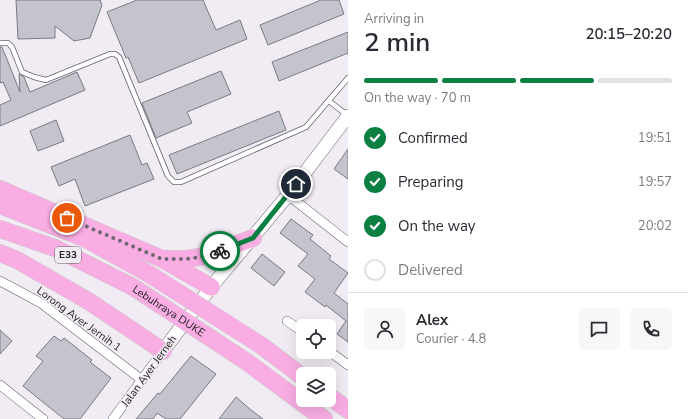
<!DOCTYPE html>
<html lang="en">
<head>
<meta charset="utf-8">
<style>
  :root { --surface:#fff; --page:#f7f7f7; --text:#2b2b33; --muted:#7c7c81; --line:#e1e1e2; --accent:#0b8043 }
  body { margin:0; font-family:"Nunito Sans",sans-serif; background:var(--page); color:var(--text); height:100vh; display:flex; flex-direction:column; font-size:15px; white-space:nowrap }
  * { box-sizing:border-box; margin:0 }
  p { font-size:13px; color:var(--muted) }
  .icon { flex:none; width:22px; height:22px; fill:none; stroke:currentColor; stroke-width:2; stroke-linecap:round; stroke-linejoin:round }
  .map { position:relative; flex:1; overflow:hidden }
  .details { display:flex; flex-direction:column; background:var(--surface); width:340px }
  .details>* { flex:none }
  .controls { position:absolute; left:296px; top:319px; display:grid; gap:8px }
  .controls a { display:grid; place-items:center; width:40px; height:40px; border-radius:6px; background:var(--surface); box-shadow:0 4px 16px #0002; font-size:20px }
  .pin { position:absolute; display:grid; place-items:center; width:34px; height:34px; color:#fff; margin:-17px; border:2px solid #fff; border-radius:50%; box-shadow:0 1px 4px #0007 }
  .courier { position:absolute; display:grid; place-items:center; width:40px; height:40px; margin:-20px; border:3px solid #0b8043; border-radius:50%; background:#fff; color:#222; box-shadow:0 1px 5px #0007 }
  .headline em { font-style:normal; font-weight:600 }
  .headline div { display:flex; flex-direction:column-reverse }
  .headline { display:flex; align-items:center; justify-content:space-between; height:68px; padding:0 16px }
  h1 { font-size:26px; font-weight:600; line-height:30px }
  .bar { display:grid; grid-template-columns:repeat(4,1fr); gap:6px 4px; align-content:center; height:48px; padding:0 16px }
  .bar i { height:5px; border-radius:3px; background:var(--line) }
  .bar .current { background:var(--accent) }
  .bar p { grid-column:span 4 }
  .line { display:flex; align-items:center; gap:10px; padding:0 16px; border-top:1px solid var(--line) }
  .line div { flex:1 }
  .round { display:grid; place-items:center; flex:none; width:42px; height:42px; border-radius:6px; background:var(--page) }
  ol { padding:0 16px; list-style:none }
  li { display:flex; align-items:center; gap:12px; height:44px }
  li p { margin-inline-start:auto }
  li .icon { padding:4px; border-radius:50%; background:var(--accent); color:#fff; stroke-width:4 }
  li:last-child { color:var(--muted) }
  li i { width:22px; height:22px; border:2px solid var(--line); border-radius:50% }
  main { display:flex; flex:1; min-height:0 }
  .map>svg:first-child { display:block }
  .building { fill:#c4c4cd; stroke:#7b7a83 }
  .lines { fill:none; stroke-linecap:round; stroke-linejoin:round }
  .service-casing { stroke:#67626a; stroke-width:6 }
  .minor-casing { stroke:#67626a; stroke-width:10 }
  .secondary-casing { stroke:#67626a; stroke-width:14 }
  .motorway-casing { stroke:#cacacb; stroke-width:18 }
  .service { stroke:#fff; stroke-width:4.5 }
  .minor { stroke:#fff; stroke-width:9 }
  .secondary { stroke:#fff; stroke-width:13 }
  .motorway { stroke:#f9ade3; stroke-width:17 }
  .motorway-bridge-casing { stroke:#cacacb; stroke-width:18; stroke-linecap:butt }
  .motorway-bridge { stroke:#f9ade3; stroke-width:17 }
  .done { stroke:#6c686e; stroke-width:4; stroke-dasharray:0 7.2 }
  .route { stroke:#0b8043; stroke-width:5 }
  .labels { text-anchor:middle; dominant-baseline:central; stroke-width:3; stroke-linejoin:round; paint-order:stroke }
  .shield { fill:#f1ebf4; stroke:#625e64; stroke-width:1 }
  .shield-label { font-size:10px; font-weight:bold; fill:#242226 }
  .street-label { font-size:11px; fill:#242226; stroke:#f1ebf4 }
</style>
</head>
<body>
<main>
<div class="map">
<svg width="348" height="419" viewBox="0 0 348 419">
  <rect width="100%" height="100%" fill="#f1ebf4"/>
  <g class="building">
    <polygon points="16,0 100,0 102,5 90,38 74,41 55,26 55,38 18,39"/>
    <polygon points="137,0 203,0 216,30 240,20 247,39 139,83 128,57 126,58 107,12"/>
    <polygon points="321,0 339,0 344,14 268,45 260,25"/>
    <polygon points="348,32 348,53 279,81 272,62"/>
    <polygon points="0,47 2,47 20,92 19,74 24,77 30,92 77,72 85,90 0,126 0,105 11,100 3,82 0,83"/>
    <polygon points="221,71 231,94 187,112 192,123 156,138 142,103"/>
    <polygon points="279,111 286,130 177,174 169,155"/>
    <polygon points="56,120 64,141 38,151 30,131"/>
    <polygon points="130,135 142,165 147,163 154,179 85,206 75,179 59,186 51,167"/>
    <polygon points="348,149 348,179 334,169"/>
    <polygon points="291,219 313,235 310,239 331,256 329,259 348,273 334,293 348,304 348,342 337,334 346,321 326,305 325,307 305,292 315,279 298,266 308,254 280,233"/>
    <polygon points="262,254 285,272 274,286 251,268"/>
    <polygon points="0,330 12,341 0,354"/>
    <polygon points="54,336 61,341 64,338 92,360 90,362 111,378 80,419 64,419 23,386 43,361 36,356"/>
    <polygon points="191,356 216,374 180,419 166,419 157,413 153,419 136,419 158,393 160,394"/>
    <polygon points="236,397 251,410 263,419 219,419"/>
  </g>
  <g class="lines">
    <g class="service-casing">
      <g id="service">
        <polyline points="0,43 8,43 12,47 22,72 34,77 46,80 110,54 115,54 119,57 168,176 174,182 181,182 306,127 348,78"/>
        <polyline points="329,101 347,115"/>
      </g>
    </g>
    <g class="minor-casing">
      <g id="minor">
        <polyline points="288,195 348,242"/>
        <polyline points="0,281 41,303 142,380"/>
        <polyline points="287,321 303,332"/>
        <polyline points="329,351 348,365"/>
        <polyline points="0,385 43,419"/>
        <polyline points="113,419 163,351"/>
      </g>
    </g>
    <g class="secondary-casing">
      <polyline id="secondary" points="163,351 211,287 288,195 348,116"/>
    </g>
    <g class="motorway-casing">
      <g id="motorway">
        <polyline points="0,189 162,259 211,287"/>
        <polyline points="0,205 84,238 149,274"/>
        <polyline points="0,229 55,248 133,287"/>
        <polyline points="0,253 17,260 90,302 163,351"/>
        <polyline points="162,259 187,259 205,256 253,238"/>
        <polyline points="262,346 303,377"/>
        <polyline points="247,362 324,419"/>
        <polyline points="329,396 348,410"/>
      </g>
    </g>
    <use href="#service" class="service"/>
    <use href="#minor" class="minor"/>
    <use href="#secondary" class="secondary"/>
    <use href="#motorway" class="motorway"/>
    <g class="motorway-bridge-casing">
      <g id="motorway-bridge">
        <polyline points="149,274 262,346"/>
        <path id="s1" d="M133,287L247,362"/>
      </g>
    </g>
    <use href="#motorway-bridge" class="motorway-bridge"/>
  </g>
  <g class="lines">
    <polyline class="done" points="67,218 162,259 187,259 205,256 220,251"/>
    <polyline class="route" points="220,251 253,238 296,184"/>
  </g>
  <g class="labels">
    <rect class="shield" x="55" y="247" width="26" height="16" rx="3"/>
    <g class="shield-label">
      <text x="68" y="255">E33</text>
    </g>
    <g class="street-label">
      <text stroke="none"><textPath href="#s1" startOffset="43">Lebuhraya DUKE</textPath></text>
      <text transform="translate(79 319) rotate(36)">Lorong Ayer Jernih 1</text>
      <text transform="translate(149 371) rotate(-54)">Jalan Ayer Jerneh</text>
    </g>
  </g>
</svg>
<div class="controls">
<a><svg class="icon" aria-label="locate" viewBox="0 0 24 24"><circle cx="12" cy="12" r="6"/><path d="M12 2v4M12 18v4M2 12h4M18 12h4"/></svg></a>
<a><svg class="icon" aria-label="layers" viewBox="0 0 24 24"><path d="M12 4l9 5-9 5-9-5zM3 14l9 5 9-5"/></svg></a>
</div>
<div class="pin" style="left:67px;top:218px;background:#ea580c"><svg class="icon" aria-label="bag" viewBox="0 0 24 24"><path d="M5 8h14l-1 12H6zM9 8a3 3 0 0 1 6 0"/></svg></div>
<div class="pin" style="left:296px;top:184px;background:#1f2937"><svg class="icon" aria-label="home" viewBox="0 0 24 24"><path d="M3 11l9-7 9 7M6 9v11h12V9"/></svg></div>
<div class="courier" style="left:220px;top:251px"><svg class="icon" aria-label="bike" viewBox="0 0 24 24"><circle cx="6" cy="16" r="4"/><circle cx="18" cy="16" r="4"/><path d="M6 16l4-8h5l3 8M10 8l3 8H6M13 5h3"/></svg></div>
</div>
<section class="details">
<div class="headline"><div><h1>2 min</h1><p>Arriving in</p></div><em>20:15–20:20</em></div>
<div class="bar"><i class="current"></i><i class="current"></i><i class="current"></i><i></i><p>On the way · 70 m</p></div>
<ol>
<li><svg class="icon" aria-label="check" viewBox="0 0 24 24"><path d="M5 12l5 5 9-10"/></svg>Confirmed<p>19:51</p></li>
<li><svg class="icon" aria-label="check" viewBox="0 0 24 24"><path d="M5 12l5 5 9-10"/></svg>Preparing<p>19:57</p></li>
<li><svg class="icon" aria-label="check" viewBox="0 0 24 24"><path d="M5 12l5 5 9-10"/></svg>On the way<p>20:02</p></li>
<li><i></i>Delivered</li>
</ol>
<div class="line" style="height:72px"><a class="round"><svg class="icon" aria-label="person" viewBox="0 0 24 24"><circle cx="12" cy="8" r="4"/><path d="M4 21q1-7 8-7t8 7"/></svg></a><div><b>Alex</b><p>Courier · 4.8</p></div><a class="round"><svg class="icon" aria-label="chat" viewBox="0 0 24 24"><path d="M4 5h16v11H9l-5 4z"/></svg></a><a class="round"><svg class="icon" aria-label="phone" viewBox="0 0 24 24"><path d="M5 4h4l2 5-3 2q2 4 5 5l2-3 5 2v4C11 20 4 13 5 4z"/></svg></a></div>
</section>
</main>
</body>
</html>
